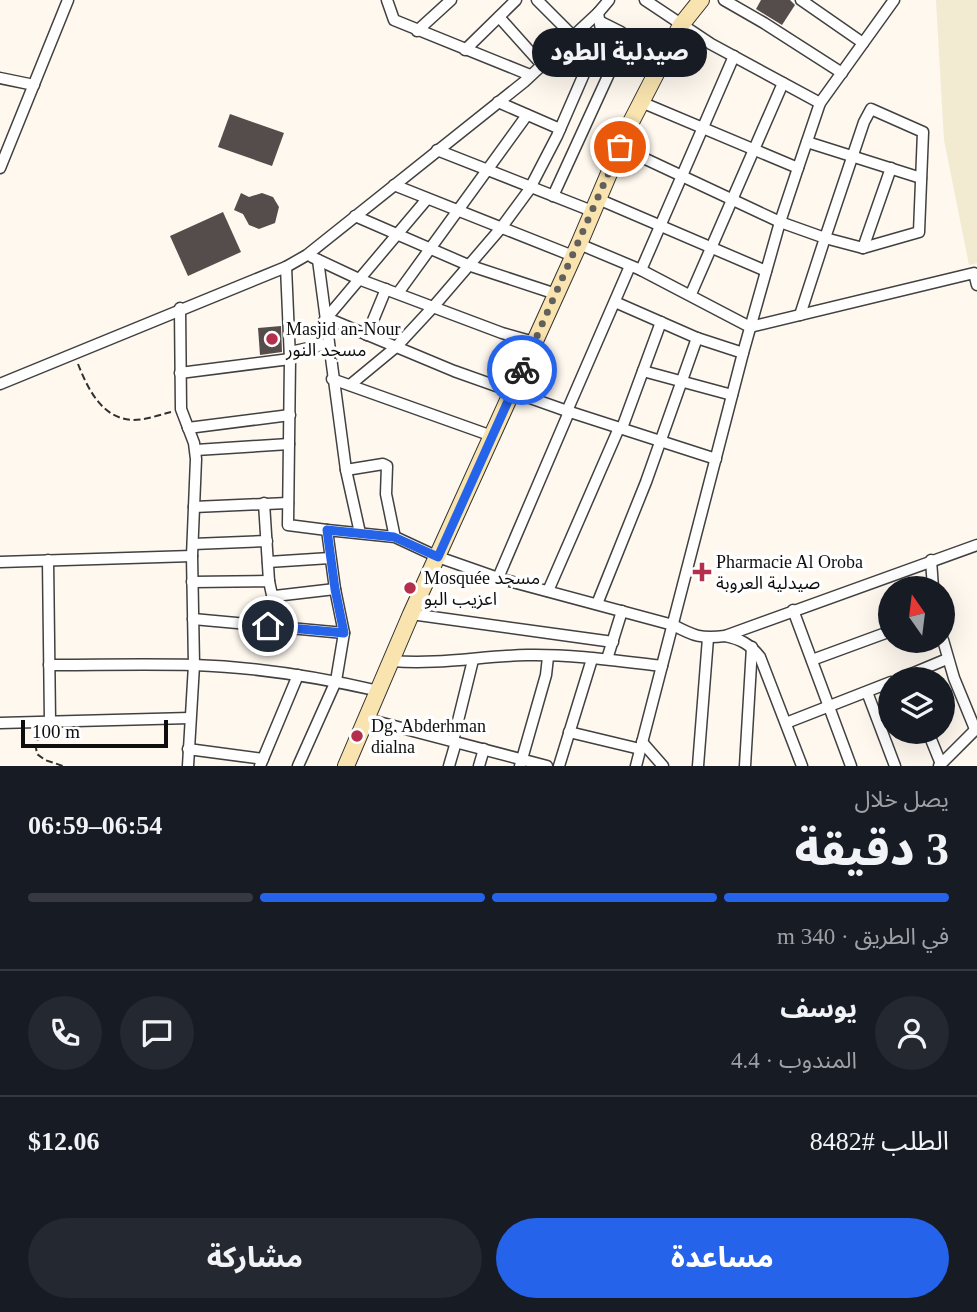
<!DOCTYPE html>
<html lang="ar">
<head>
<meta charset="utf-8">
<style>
  :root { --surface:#171b24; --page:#242831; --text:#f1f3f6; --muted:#9ea1a6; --line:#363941; --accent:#2563eb }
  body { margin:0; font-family:"Times New Roman","Noto Sans Arabic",serif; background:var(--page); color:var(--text); direction:rtl; height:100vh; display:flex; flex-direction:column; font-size:26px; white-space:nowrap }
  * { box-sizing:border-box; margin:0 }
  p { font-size:23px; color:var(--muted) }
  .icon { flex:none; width:38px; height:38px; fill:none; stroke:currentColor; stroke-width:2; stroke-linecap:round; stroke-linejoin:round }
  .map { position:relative; height:766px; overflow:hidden; direction:ltr }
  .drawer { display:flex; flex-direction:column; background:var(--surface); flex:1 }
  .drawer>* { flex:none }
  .needle { width:46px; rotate:346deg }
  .controls { position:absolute; left:878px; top:576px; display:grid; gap:14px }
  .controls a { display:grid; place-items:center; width:77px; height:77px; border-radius:50%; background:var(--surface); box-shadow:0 7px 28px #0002; font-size:35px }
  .scale { position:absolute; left:21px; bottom:18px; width:147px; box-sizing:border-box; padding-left:7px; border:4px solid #0e0e0e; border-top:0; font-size:19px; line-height:24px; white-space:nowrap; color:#0e0e0e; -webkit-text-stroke:5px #fff; paint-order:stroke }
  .pin { position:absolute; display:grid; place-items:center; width:60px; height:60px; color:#fff; margin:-30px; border:4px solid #fff; border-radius:50%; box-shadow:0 2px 7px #0007 }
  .courier { position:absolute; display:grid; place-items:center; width:70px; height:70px; margin:-35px; border:5px solid #2563eb; border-radius:50%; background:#fff; color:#222; box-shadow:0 2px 9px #0007 }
  .bubble { position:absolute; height:49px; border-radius:24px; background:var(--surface); box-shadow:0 7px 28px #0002; font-size:23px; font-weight:800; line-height:49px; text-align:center; direction:rtl }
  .head em { font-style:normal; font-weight:800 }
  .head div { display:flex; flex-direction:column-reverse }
  .head { display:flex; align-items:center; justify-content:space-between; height:119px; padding:0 28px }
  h1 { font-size:46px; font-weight:800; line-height:52px }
  .bar { display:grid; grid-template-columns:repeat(4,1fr); gap:10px 7px; align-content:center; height:84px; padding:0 28px }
  .bar i { height:9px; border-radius:5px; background:var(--line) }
  .bar .selected { background:var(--accent) }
  .bar p { grid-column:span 4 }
  .line { display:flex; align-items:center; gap:18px; padding:0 28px; border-top:2px solid var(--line) }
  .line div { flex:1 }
  .round { display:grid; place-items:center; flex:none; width:74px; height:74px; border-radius:37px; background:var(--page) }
  .primary-button { display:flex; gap:14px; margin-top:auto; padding:14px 28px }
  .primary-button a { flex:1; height:80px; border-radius:42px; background:var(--accent); color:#fff; font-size:28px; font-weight:800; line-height:80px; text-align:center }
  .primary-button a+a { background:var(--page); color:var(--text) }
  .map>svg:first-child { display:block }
  .farmland { fill:#f2ead1 }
  .building { fill:#554d4b }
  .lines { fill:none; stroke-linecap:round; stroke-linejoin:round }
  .minor-casing { stroke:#414141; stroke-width:13 }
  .secondary-casing { stroke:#303030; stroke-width:18 }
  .path { stroke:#303030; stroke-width:2; stroke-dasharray:7 3.5; stroke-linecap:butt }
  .minor { stroke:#fff; stroke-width:10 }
  .secondary { stroke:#f9e4af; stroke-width:16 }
  .done { stroke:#62605d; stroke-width:7; stroke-dasharray:0 12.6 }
  .route { stroke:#2563eb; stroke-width:9 }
  .poi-dot { fill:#b42f4c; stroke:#fff; stroke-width:2.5 }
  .labels { text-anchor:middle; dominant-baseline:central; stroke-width:7; stroke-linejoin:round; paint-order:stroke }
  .poi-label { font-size:18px; fill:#0e0e0e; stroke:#fff; text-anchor:start }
</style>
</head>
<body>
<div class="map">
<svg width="977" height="766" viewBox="0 0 977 766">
  <rect width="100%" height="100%" fill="#fef8ef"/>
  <polygon class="farmland" points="936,0 977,0 977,263 969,265 944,140"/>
  <g class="building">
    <polygon points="761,0 790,0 795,5 782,25 756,9"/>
    <polygon points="230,114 284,133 272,166 218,147"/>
    <polygon points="241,193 249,197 262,193 273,197 279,207 275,223 259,229 249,225 243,214 234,210"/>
    <polygon points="223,212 241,252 188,276 170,236"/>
    <polygon points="281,326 282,352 260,355 258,328"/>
  </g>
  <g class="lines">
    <g class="minor-casing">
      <g id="minor">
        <polyline points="387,0 394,20 530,75"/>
        <polyline points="537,0 573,36"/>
        <polyline points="645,0 711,44 820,103"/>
        <polyline points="724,0 764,23 842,73"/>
        <polyline points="801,0 863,43"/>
        <polyline points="499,17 542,65"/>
        <polyline points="417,31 451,0"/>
        <polyline points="465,50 516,0"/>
        <polyline points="0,78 34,85"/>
        <polyline points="498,102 560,129"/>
        <polyline points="641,102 798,168"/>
        <polygon points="871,109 923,132 919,232 863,248 825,238 864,122"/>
        <polyline points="807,142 921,178"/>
        <polyline points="620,147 780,222 825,238 800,315"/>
        <polyline points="437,150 592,211"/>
        <polyline points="0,168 68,0"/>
        <polyline points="394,185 573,256"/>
        <polyline points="553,196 624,41 621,32 601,22"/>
        <polyline points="598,199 766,271"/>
        <polyline points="355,216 468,265 556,294"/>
        <polyline points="579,244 641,270 750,327 974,273 977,285"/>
        <polyline points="863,248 891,168"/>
        <polyline points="312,257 361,280 502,333 534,342"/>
        <polyline points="318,260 346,470 383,464 387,466 386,494 394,533"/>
        <polyline points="286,267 290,359 288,525 327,530"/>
        <polyline points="641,270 734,56"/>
        <polyline points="398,293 527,115"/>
        <polyline points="691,294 783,83"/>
        <polyline points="615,302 697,338 743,353"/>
        <polyline points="180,308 181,409 194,443 196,459 192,556 194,665 188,766"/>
        <polyline points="327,318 454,371 567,411 630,266"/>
        <polyline points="324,321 427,199"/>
        <polyline points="367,335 386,289"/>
        <polyline points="290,352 327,344"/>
        <polyline points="643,371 732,395"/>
        <polyline points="180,373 290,359"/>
        <polyline points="332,379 492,436"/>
        <polyline points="0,384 286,267 307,255 524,82 598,13 609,0"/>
        <polyline points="350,385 396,347 434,306 501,228 529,190 557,136 594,51 601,30 598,13"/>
        <polyline points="567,411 716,459"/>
        <polyline points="188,428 290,415"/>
        <polyline points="622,428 661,322"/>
        <polyline points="196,450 289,444"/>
        <polyline points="346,470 360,533"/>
        <polyline points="264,503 269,581"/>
        <polyline points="194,507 288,503"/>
        <polyline points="193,544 267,541"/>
        <polyline points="48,560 50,722"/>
        <polyline points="931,560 933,588"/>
        <polyline points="0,562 192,556"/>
        <polyline points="268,562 330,558"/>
        <polyline points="498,578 569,412"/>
        <polyline points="192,582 269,581 272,595 275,596 335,589"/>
        <polyline points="548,591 619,428"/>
        <polyline points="597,604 646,482 697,338"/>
        <polyline points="793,610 851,766"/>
        <polyline points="411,614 613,642"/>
        <polyline points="193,619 344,633"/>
        <path d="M725,636C740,639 750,644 760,657L802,766"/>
        <polyline points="943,640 954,678 975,729"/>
        <polyline points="607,659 622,611"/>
        <polyline points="812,660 891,631"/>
        <path d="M392,661C438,665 482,656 527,655C571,654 619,661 662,666"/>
        <path d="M49,665C97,665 146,664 194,665C256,667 318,677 379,691"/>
        <polyline points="899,679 947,659"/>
        <polyline points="867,692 895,766"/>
        <polyline points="367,719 547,766"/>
        <polyline points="0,723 190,718"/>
        <polyline points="786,723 891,682"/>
        <polyline points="569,732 640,749"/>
        <polyline points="928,732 941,764"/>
        <polyline points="453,741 473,660"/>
        <polyline points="642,742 663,766"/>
        <polyline points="188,749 263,759"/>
        <polyline points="260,766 298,675"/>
        <path d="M298,766L336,681L344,633L335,589L327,530L395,537L438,557L498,578L673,625C694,636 701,639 725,636L977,545"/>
        <polyline points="449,766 456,742"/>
        <polyline points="479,766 484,749"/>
        <polyline points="520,766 546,675 548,657"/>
        <polyline points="559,766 592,659"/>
        <polyline points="636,766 743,353 780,222 798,168 820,103 894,0"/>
        <polyline points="698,766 708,638"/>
        <polyline points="745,766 752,647"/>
        <polyline points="939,766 977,728"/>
      </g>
    </g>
    <g class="secondary-casing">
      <polyline id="secondary" points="346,766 411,614 579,244 630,124 681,25 701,0"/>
    </g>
    <g class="path">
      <path d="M78,364C88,389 102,419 133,420C146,420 159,415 171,412"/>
      <polyline points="39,734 36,748 37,754 45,760 63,766"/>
    </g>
    <use href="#minor" class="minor"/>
    <use href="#secondary" class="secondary"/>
  </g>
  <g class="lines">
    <polyline class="done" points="522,370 620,147"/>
    <polyline class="route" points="268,626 344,633 335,589 327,530 394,537 438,557 522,370"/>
  </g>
  <g class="poi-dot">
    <circle cx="272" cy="339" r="7"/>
    <path d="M698.5 561.5h7v7h7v7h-7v7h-7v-7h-7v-7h7z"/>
    <circle cx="410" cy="588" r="7"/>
    <circle cx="357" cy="736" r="7"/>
  </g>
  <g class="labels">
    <g class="poi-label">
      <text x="286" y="329">Masjid an-Nour<tspan x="286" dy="21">مسجد النور</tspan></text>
      <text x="716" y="562">Pharmacie Al Oroba<tspan x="716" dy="21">صيدلية العروبة</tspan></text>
      <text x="424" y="578">Mosquée مسجد<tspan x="424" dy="21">اعزيب البو</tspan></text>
      <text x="371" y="726">Dg. Abderhman<tspan x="371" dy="21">dialna</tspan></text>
    </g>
  </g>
</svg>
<div class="controls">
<a><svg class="needle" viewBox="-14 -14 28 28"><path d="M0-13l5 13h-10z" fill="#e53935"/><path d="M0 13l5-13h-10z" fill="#9ea1a6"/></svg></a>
<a><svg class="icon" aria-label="layers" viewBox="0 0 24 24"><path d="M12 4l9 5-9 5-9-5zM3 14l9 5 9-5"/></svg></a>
</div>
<div class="scale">100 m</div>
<div class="pin" style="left:620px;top:147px;background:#ea580c"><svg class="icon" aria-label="bag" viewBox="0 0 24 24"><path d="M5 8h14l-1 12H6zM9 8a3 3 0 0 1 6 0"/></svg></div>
<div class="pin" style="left:268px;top:626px;background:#1f2937"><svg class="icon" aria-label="home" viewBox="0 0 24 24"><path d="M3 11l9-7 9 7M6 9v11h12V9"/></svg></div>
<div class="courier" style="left:522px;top:370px"><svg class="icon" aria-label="bike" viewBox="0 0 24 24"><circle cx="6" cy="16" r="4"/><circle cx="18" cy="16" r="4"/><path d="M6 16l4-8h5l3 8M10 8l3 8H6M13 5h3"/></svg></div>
<div class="bubble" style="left:532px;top:28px;width:175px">صيدلية الطود</div>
</div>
<section class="drawer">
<div class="head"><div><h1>3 دقيقة</h1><p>يصل خلال</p></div><em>06:54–06:59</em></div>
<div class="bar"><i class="selected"></i><i class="selected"></i><i class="selected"></i><i></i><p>في الطريق · 340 m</p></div>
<div class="line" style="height:126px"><a class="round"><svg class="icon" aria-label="person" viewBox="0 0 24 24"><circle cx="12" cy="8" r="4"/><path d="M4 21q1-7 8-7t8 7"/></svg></a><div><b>يوسف</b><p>المندوب · 4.4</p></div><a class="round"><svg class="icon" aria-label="chat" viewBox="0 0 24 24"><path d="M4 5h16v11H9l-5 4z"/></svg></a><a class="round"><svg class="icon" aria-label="phone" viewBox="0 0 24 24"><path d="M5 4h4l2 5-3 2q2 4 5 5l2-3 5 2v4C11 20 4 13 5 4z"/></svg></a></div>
<div class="line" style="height:91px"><div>الطلب #8482</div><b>$12.06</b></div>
<div class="primary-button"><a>مساعدة</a><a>مشاركة</a></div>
</section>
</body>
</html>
